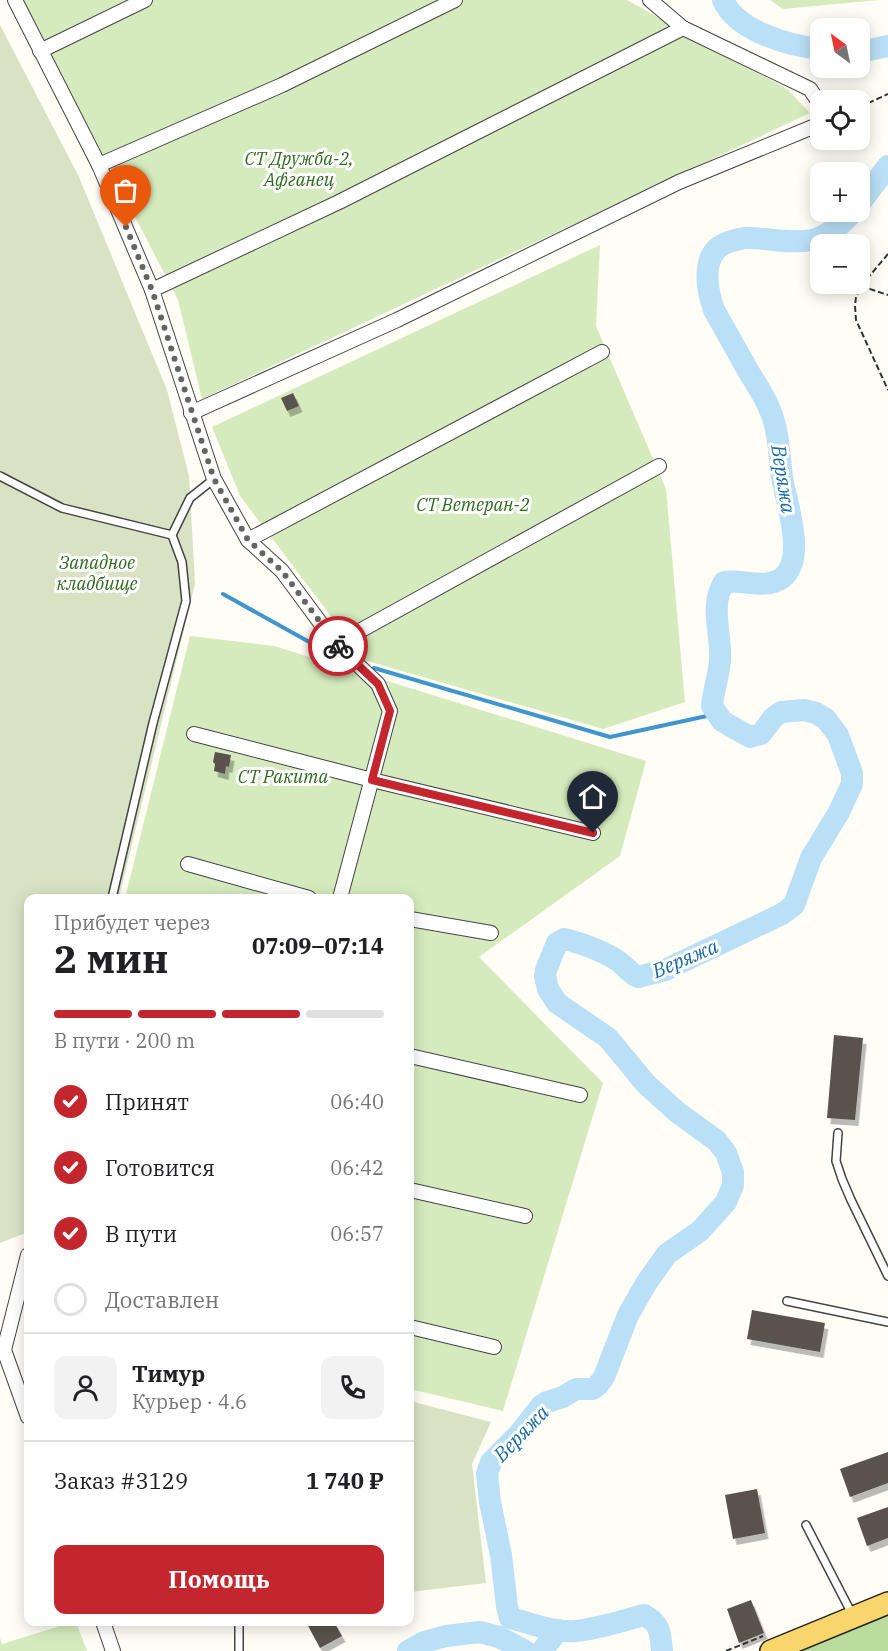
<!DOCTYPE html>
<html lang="ru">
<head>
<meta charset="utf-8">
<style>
  :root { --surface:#fff; --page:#f2f2f2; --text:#202124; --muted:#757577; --line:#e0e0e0; --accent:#c4262e }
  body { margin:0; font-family:"IBM Plex Serif",serif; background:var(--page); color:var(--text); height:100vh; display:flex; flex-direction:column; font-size:22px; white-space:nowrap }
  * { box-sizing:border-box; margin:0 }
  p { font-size:20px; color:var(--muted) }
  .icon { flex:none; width:33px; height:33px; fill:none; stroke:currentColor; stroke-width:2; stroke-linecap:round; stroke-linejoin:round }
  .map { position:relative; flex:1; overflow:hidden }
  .sheet { position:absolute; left:24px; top:894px; width:390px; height:732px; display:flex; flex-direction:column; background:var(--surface); border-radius:12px; box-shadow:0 3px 15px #0003 }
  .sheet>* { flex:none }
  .needle { width:39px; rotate:327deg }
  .fabs { position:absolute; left:810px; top:18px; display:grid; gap:12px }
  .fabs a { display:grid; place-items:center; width:60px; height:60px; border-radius:12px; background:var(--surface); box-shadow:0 3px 15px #0003; font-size:30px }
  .pin { position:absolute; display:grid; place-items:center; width:51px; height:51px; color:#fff; margin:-62px -26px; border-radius:50% 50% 50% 0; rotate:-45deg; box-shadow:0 0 6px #0007 }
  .pin .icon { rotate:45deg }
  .courier { position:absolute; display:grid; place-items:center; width:60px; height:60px; margin:-30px; border:4px solid #c4262e; border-radius:50%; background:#fff; color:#222; box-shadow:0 2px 8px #0007 }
  .overview em { font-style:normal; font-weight:800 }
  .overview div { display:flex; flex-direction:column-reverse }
  .overview { display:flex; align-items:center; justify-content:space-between; height:102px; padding:0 30px }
  h1 { font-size:39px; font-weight:800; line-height:45px }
  .bar { display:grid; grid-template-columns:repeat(4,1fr); gap:9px 6px; align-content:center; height:72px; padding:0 30px }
  .bar i { height:8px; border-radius:4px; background:var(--line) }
  .bar .selected { background:var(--accent) }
  .bar p { grid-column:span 4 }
  .line { display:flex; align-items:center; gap:15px; padding:0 30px; border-top:2px solid var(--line) }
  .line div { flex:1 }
  .round { display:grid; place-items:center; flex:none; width:63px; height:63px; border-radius:12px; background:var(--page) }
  ol { padding:0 30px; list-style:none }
  li { display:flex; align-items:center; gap:18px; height:66px }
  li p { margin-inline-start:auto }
  li .icon { padding:6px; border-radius:50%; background:var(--accent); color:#fff; stroke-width:4 }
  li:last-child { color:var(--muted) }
  li i { width:33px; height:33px; border:3px solid var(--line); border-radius:50% }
  .primary-button { display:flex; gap:12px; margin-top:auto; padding:12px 30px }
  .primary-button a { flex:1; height:69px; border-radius:12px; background:var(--accent); color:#fff; font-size:24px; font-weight:800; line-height:69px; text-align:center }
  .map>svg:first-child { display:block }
  .green { fill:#d5ebbd }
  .forest { fill:#b9dc9c }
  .cemetery { fill:#d9e3c4 }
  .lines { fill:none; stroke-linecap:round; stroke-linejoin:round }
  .stream { stroke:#3f96cf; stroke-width:4 }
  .river { stroke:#b9e0f7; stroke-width:22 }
  .building { fill:#5a524d; filter:url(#shadow) }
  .service-casing { stroke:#444; stroke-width:10 }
  .minor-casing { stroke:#444; stroke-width:16 }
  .primary-casing { stroke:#222; stroke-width:24 }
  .path { stroke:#333; stroke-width:2; stroke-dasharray:6 3; stroke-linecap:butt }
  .service { stroke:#fff; stroke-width:7 }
  .minor { stroke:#fff; stroke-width:14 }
  .primary { stroke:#f9d66b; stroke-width:21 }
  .done { stroke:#646461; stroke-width:6; stroke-dasharray:0 10.8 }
  .route { stroke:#c4262e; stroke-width:8 }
  .labels { text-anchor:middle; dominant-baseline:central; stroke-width:6; stroke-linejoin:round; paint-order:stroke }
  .park-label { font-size:18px; font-style:italic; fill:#2f6b1f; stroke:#fff }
  .water-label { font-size:20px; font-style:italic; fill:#1768a6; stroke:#fff }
</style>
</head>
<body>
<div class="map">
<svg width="888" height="1651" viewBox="0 0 888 1651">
  <defs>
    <filter id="shadow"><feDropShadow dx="3.5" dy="6" stdDeviation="0" flood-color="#0004"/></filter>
  </defs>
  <rect width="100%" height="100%" fill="#fffdf5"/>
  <g class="green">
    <polygon points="23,0 627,0 787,89 810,113 202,399 178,300"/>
    <polygon points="770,0 879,0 783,9"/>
    <polygon points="600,245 596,326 666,489 685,702 603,729 364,660 240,496 212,427"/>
    <polygon points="190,636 274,646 646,761 620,856 479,957 603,1083 503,1411 410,1389 410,898 125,898"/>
    <polygon points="73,1622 76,1622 87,1651 0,1651 0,1638 2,1644"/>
  </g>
  <polygon class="forest" points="888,1615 888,1651 800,1651"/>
  <g class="cemetery">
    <polygon points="0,25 79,177 167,390 189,476 195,584 119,898 28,898 28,1232 0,1243"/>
    <polygon points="410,1401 491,1422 472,1464 486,1583 410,1592"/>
  </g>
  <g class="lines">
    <g class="stream">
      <polyline points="223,594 338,658"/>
      <polyline points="374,668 610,737 716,714"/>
    </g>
    <g class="river">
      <path d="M723,0C736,31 790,46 820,49"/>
      <polyline points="860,52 888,46"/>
      <polyline points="860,203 888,166"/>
      <polyline points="408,1651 424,1642 446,1636 480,1632 499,1637 525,1651"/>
      <polyline points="542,1651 558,1630"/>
      <path d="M662,1651C660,1633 661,1624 644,1615C621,1621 599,1629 575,1631C554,1633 530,1623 510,1618L507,1606L501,1555L490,1502L487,1474L491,1462L519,1434L541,1406L547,1402L563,1397L576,1389H593L598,1385L604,1377L628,1315L647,1282L667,1254L700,1231L726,1202L733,1185V1172L726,1153L717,1141L677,1112L646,1084L608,1038L557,1003L548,989L545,976L546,970L557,943L564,939C579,942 602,951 615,959C624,964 629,973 638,977L665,970L782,914L794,905L811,858L839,812L852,784V773L838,735L826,719L816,713L804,710L781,712L773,718L761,734L750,737L722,721L712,706C713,691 719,676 720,660C722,634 709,607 724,582C742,579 766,590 782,578C807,559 786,502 782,477C779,455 779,431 770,410C765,397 757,385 750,374C738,353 726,331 714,310C706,287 700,251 729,242C735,240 741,238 747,238C769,238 790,244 812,240C828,236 842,224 853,212"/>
    </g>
  </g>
  <g class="building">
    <polygon points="293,393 299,406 287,411 281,398"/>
    <polygon points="215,752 231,755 229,767 226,766 225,774 214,771 215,764 213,762"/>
    <polygon points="834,1035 863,1038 855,1120 827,1118"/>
    <polygon points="752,1310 825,1323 820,1352 747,1339"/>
    <polygon points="888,1452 888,1483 850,1497 840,1469"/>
    <polygon points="757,1489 765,1533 733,1539 725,1495"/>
    <polygon points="888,1507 888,1538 867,1546 857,1518"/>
    <polygon points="751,1600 764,1633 739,1643 727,1609"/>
    <polygon points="306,1622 334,1622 342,1636 320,1648"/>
  </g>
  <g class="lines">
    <g class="service-casing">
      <g id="service">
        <polyline points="0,476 62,508 172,535 190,498 214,479"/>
        <polyline points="112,898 153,723 186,601 182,562 172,535"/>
        <polyline points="838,1133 836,1161 842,1179 851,1200 888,1276"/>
        <polyline points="787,1301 888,1322"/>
        <polyline points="806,1525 853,1616"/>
        <polyline points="239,1651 239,1622"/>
      </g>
    </g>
    <g class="minor-casing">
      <g id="minor">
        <polyline points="15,0 99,165 152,290 214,479 248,540 282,571 336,644 378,684 390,711 340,898"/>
        <polyline points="650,0 683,28 810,89 820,104"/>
        <polyline points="40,51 145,0"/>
        <polyline points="99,165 282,85 455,0"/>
        <polyline points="152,290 339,202 683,28"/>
        <polyline points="191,413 397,320 679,182 820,124"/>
        <polyline points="248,540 602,352"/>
        <polyline points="336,644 659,466"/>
        <polyline points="194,734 372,780 593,833"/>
        <polyline points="188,864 309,898"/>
        <polyline points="410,919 491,933"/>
        <polyline points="410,1056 580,1095"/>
        <polyline points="410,1190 525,1216"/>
        <polyline points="28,1255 4,1350 28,1417"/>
        <polyline points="410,1327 494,1347"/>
        <polyline points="103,1622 113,1651"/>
      </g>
    </g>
    <g class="primary-casing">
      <polyline id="primary" points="771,1651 888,1603"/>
    </g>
    <g class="path">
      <polyline points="860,107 888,94"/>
      <polyline points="888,254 861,286 856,297 855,306 856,320 888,390"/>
      <polyline points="861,286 888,295"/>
      <polyline points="726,1651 763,1636"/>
    </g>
    <use href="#service" class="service"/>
    <use href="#minor" class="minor"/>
    <use href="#primary" class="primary"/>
  </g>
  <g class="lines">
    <polyline class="done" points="126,227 152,290 214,479 248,540 282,571 338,646"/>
    <polyline class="route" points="338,646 378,684 390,711 372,780 593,833"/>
  </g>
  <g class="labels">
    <g class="park-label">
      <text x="299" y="158">СТ Дружба-2,<tspan x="299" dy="21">Афганец</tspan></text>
      <text x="473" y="504">СТ Ветеран-2</text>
      <text x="97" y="562">Западное<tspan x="97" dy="21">кладбище</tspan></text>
      <text x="283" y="776">СТ Ракита</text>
    </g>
    <g class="water-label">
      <text transform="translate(784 479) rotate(81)">Веряжа</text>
      <text transform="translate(685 958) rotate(-23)">Веряжа</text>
      <text transform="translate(521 1433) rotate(-46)">Веряжа</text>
    </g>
  </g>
</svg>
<div class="fabs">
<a><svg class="needle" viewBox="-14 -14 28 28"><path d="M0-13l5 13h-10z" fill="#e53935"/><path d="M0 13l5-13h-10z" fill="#757577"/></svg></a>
<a><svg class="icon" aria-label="locate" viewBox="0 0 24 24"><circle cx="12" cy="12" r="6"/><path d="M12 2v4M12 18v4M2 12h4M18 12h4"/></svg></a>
<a>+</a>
<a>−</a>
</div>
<div class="pin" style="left:126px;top:227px;background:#ea580c"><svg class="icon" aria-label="bag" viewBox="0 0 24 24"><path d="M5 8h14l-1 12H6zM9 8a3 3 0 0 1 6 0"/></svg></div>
<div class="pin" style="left:593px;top:833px;background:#1f2937"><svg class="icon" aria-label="home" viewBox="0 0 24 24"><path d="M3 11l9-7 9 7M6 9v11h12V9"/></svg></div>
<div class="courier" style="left:338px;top:646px"><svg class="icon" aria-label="bike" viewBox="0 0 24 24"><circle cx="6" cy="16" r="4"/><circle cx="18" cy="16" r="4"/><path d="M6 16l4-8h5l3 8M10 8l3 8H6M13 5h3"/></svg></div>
<section class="sheet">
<div class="overview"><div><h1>2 мин</h1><p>Прибудет через</p></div><em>07:09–07:14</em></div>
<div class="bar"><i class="selected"></i><i class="selected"></i><i class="selected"></i><i></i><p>В пути · 200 m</p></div>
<ol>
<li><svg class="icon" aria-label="check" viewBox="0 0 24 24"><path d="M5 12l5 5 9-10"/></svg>Принят<p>06:40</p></li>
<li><svg class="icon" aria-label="check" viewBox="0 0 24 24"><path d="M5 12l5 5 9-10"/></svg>Готовится<p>06:42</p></li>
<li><svg class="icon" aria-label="check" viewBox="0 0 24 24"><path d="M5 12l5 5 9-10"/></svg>В пути<p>06:57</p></li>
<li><i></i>Доставлен</li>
</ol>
<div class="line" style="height:108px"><a class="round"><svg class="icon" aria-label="person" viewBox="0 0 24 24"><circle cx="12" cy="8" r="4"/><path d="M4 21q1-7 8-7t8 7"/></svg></a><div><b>Тимур</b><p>Курьер · 4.6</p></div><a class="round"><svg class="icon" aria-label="phone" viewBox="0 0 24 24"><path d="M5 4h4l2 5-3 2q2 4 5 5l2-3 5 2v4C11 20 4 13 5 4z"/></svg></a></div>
<div class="line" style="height:78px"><div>Заказ #3129</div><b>1 740 ₽</b></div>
<div class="primary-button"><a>Помощь</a></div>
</section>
</div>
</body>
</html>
